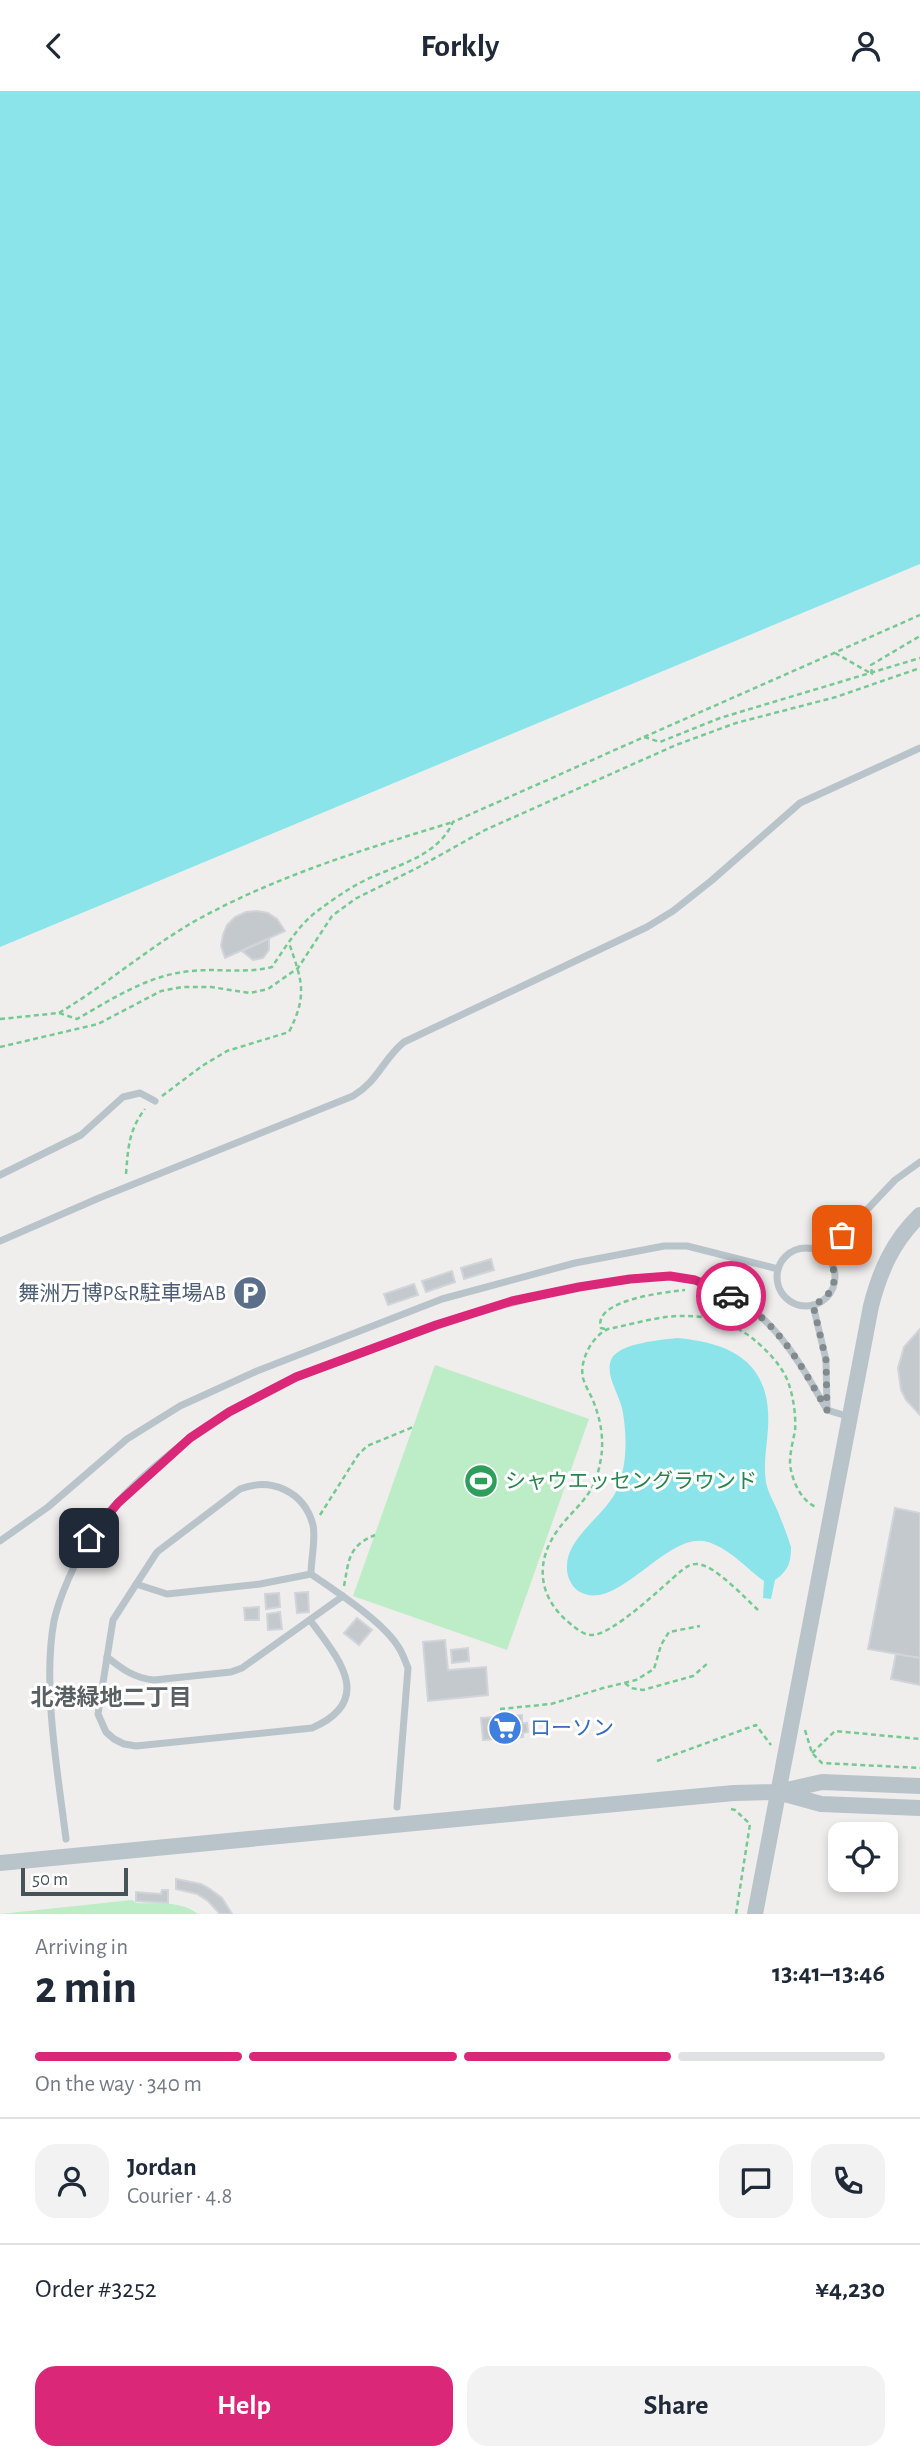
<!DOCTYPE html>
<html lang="en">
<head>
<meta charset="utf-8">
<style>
  :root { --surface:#fff; --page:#f2f2f3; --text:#1f2937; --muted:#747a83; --line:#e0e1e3; --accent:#db2777 }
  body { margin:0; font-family:"Alegreya Sans","Noto Sans JP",sans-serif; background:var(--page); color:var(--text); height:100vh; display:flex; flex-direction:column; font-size:26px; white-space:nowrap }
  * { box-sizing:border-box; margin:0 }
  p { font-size:23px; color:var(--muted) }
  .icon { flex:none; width:38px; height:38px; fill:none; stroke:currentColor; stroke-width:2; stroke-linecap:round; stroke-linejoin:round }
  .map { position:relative; height:1823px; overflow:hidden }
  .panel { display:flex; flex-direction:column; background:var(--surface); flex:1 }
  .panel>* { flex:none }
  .buttons { position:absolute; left:828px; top:1731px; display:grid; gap:14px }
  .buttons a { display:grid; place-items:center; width:70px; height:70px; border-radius:14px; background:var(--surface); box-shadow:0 4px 10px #0003; font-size:35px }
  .scale { position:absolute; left:21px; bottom:18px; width:107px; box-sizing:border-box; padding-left:7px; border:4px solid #46545a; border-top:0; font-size:19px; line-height:24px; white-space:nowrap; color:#46545a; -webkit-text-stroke:5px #fff; paint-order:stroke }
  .pin { position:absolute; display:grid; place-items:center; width:60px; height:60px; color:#fff; margin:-30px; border-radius:14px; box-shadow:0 4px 10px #0006 }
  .courier { position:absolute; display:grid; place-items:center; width:70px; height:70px; margin:-35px; border:5px solid #db2777; border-radius:50%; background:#fff; color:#222; box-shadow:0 2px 9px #0007 }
  .summary em { font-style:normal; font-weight:600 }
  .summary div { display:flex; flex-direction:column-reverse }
  .summary { display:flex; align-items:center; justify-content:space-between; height:119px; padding:0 35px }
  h1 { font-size:46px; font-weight:600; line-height:52px }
  .bar { display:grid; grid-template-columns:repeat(4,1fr); gap:10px 7px; align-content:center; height:84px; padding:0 35px }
  .bar i { height:9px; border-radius:5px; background:var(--line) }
  .bar .on { background:var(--accent) }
  .bar p { grid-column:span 4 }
  .line { display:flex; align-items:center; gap:18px; padding:0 35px; border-top:2px solid var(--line) }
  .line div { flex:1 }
  .round { display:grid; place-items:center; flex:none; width:74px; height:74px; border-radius:21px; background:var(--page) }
  .button { display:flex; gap:14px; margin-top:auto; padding:14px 35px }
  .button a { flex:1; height:80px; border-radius:21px; background:var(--accent); color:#fff; font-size:28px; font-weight:600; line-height:80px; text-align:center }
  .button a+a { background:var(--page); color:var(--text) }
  header { display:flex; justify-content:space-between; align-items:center; height:91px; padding:0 35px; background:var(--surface); font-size:32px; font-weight:600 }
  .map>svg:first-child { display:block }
  .green { fill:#bcedc7 }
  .water { fill:#8ae4e9 }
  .building { fill:#c4c9cd; stroke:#d1d4d9; stroke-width:2 }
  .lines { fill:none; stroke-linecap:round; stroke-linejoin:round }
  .path { stroke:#75ca92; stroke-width:2.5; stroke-dasharray:5 3.5; stroke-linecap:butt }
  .service { stroke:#b9c4ca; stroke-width:7 }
  .tertiary { stroke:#b9c4ca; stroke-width:16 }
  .done { stroke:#828a8d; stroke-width:7; stroke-dasharray:0 12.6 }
  .route { stroke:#db2777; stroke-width:9 }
  .labels { text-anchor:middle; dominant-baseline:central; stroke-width:6; stroke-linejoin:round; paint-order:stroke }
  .service-label { font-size:21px; fill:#4e5e75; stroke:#fff; text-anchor:end }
  .leisure-label { font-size:21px; fill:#27864d; stroke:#fff; text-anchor:start }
  .shop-label { font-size:21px; fill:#366cbe; stroke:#fff; text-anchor:start }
  .neighbourhood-label { font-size:23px; font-weight:bold; fill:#5a5f62; stroke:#fff }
</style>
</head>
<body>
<header><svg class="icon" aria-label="back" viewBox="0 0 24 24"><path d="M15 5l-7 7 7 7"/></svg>Forkly<svg class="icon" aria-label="person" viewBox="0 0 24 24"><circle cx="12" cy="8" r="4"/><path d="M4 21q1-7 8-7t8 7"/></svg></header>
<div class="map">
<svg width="920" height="1823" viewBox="0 0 920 1823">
  <rect width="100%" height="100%" fill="#f0eded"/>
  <g class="green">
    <polygon points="435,1274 589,1328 507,1559 353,1505"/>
    <path d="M132,1809L136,1812C157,1813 181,1809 198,1823H0Z"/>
  </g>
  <g class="water">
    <polygon points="0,0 920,0 920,473 0,856"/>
    <path d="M677,1247C734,1252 772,1273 768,1337C767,1355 763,1372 766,1391C768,1403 776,1414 780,1426C784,1436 788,1446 791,1456C791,1472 788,1480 775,1489L771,1508L763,1507L764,1490C746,1477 730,1458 708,1451C668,1438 618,1522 580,1501C574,1498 570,1491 568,1485C559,1448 607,1426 618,1396C627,1372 627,1347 623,1322C621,1305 603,1283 612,1267C621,1252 661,1249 677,1247Z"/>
  </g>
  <g class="building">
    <polygon points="257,820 268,822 277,828 285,840 225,867 221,855 223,844 227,834 235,826 246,821"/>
    <polygon points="269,848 269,859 263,867 253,869 242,860"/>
    <polygon points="491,1168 494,1179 464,1188 461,1177"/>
    <polygon points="452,1180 455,1191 426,1201 422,1190"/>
    <polygon points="414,1193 418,1204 388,1214 384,1203"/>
    <polygon points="920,1238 920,1324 906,1309 901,1299 898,1277 904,1256"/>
    <polygon points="895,1417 920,1422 920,1567 868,1558"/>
    <polygon points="308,1501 309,1521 297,1522 295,1502"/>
    <polygon points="279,1502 280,1516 266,1518 265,1503"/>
    <polygon points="259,1516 259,1529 245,1529 244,1517"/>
    <polygon points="280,1521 282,1538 268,1539 267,1523"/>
    <polygon points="357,1527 372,1539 359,1554 344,1542"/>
    <polygon points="445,1549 448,1579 486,1576 488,1604 428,1610 423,1551"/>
    <polygon points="468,1557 469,1570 452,1572 451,1559"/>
    <polygon points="896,1563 920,1567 920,1594 891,1588"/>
    <polygon points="522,1624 522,1632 527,1632 528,1641 523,1642 523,1646 483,1649 481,1627"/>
    <polygon points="176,1788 201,1793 210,1798 222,1807 232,1823 220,1823 208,1810 197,1803 176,1798"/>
    <polygon points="162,1799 168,1799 168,1812 136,1810 136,1801 161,1803"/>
  </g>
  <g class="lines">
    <g class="path">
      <polyline points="835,562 872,583 871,574 920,545"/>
      <polyline points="644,646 920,524"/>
      <path d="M59,922C106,894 148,857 195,830C276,785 365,758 453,731"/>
      <path d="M0,928L59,922L77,928C114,907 148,884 191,880C218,877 244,883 272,876C285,857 297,836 316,821C328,812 342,802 356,794C389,775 436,769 453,731L644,646L660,651L720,627L920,567"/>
      <polyline points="0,956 98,933 161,900 182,896 211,896 250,902 268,898 298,877 332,825 355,808 419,776 485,739 676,654 736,632 836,606 920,577"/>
      <path d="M162,1005L202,975L227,960L289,941C308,903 302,890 289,852"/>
      <path d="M126,1083C128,1057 129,1038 145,1018"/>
      <path d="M605,1238L601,1237C592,1209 666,1201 685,1199"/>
      <polyline points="320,1424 358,1364 367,1355 413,1336"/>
      <path d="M344,1495C349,1469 348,1455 375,1444"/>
      <path d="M758,1519C745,1507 713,1472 696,1473C690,1473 686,1476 681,1480C663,1495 612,1545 591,1544C584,1544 577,1538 572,1534C538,1508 533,1471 560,1436C569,1424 582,1413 590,1400C597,1390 601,1371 602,1359C603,1340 599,1324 592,1307C589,1301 585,1294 583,1287C579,1270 592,1245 608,1238C634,1233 661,1224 687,1225C710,1225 734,1233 752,1247C767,1259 785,1277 790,1297C794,1310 796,1327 795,1340C793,1350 790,1361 790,1372C791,1388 801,1410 816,1416"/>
      <polyline points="625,1592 631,1597 643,1599 693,1585 708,1572"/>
      <polyline points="500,1618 551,1613 603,1597 636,1589 654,1578 661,1554 669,1541 700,1535"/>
      <polyline points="805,1639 812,1662 822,1672 920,1677"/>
      <polyline points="812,1662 835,1640 920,1648"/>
      <polyline points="657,1670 756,1634 771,1654"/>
      <polyline points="731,1718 735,1719 750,1733 736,1823"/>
    </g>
    <g class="service">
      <polyline points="0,1084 81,1044 123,1006 140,1002 155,1010"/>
      <path d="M0,1150L99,1107L353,1005C379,989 383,968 404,951L647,836L673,820L711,790L800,712L920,657"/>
      <circle cx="806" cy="1186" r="29"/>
      <polyline points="825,1163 895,1089 920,1071"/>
      <polyline points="813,1214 826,1269 827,1317"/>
      <polyline points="0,1450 48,1416 127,1348 180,1315 257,1280 442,1208 575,1172 664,1155 687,1155 778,1178"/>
      <polyline points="136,1493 167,1503 260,1493 311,1483"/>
      <path d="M310,1529C338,1567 376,1609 312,1637L136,1655L124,1653L114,1648L106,1641L98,1623L113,1529L157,1461L240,1398C271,1386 304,1400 313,1434C316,1448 311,1468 311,1483C335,1500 384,1531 399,1557C403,1563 405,1570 408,1577L397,1716"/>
      <path d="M107,1566C122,1578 134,1587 154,1589L231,1581L242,1577L343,1505"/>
      <path d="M66,1748C58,1683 42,1594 54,1530C59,1506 76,1469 89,1448C115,1404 185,1347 229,1321C250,1309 274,1295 297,1286C317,1277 338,1272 358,1264C440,1233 510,1208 597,1193C629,1188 664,1180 696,1190C765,1209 794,1261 827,1319L850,1326"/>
    </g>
    <g class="tertiary">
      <polyline points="781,1702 821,1713 920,1717"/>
      <polyline points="0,1772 551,1719 734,1702 778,1701 822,1691 920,1695"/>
      <path d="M755,1823L871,1215C880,1180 893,1150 920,1124"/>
    </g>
  </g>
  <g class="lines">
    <path class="done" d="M731,1205C780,1232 800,1273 827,1319L826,1269L813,1214C836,1204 841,1182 825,1163L842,1144"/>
    <polyline class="route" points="89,1447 118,1412 190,1347 229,1321 296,1286 436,1234 512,1210 579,1196 630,1188 670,1185 695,1189 731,1205"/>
  </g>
  <defs>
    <g id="parking-disc" transform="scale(1.75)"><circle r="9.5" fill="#5c6f8a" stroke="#fff"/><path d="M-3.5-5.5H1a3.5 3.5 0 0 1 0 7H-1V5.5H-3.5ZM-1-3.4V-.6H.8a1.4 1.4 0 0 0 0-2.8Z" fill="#fff"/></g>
    <g id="stadium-disc" transform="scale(1.75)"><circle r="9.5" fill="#2e9e5b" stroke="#fff"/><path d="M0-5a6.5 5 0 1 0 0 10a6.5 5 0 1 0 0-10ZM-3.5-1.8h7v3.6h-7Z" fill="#fff"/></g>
    <g id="supermarket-disc" transform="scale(1.75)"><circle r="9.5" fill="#3f7fe0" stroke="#fff"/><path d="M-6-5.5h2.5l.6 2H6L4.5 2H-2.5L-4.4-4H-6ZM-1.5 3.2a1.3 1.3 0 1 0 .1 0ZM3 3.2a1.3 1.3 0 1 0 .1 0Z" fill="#fff"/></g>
  </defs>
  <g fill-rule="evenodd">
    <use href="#parking-disc" x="250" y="1202"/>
    <use href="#stadium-disc" x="481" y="1390"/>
    <use href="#supermarket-disc" x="505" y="1637"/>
  </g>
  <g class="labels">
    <g class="service-label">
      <text x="226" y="1202">舞洲万博P&amp;R駐車場AB</text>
    </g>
    <g class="leisure-label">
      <text x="505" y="1390">シャウエッセングラウンド</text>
    </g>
    <g class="shop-label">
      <text x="530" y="1637">ローソン</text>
    </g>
    <g class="neighbourhood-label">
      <text x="111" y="1607">北港緑地二丁目</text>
    </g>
  </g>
</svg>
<div class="buttons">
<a><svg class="icon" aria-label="locate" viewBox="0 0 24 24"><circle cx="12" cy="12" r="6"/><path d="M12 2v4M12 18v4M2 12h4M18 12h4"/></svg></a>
</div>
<div class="scale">50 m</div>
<div class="pin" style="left:842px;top:1144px;background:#ea580c"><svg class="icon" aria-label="bag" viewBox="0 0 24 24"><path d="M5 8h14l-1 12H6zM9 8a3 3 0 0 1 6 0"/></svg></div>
<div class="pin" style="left:89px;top:1447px;background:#1f2937"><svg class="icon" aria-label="home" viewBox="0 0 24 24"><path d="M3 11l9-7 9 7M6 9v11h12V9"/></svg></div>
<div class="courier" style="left:731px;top:1205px"><svg class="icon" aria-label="car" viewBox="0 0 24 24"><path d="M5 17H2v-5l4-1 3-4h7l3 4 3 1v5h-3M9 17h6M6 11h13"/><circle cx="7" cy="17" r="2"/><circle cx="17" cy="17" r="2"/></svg></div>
</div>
<section class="panel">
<div class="summary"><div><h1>2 min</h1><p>Arriving in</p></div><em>13:41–13:46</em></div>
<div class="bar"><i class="on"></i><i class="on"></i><i class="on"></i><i></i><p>On the way · 340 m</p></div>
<div class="line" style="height:126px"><a class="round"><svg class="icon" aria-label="person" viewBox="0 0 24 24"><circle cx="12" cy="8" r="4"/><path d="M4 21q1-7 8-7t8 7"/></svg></a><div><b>Jordan</b><p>Courier · 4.8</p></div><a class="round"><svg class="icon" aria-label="chat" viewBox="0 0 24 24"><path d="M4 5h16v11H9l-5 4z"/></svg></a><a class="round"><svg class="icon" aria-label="phone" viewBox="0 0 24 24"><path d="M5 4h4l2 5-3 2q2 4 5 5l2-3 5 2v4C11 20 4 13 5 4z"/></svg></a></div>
<div class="line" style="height:91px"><div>Order #3252</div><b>¥4,230</b></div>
<div class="button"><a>Help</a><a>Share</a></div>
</section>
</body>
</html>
